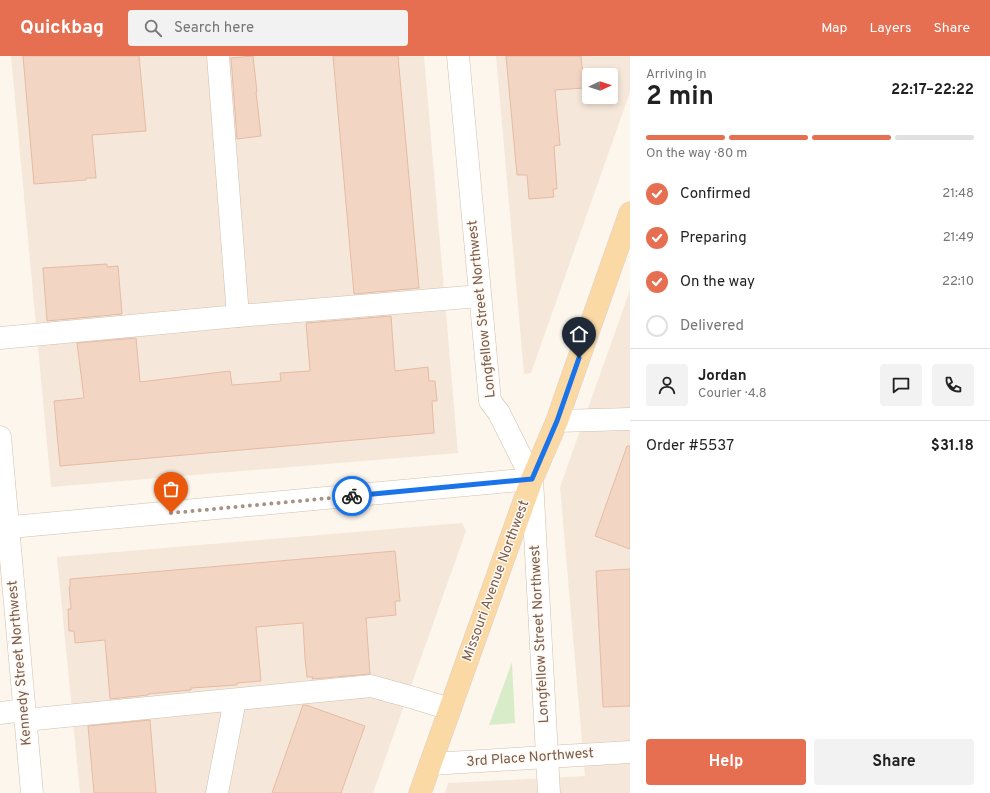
<!DOCTYPE html>
<html lang="en">
<head>
<meta charset="utf-8">
<style>
  :root { --surface:#fff; --page:#f2f2f2; --text:#222; --muted:#767676; --line:#e0e0e0; --accent:#e76f51 }
  body { margin:0; font-family:Overpass,sans-serif; background:var(--page); color:var(--text); height:100vh; display:flex; flex-direction:column; font-size:15px; white-space:nowrap }
  * { box-sizing:border-box; margin:0 }
  p { font-size:13px; color:var(--muted) }
  .icon { flex:none; width:22px; height:22px; fill:none; stroke:currentColor; stroke-width:2; stroke-linecap:round; stroke-linejoin:round }
  .map { position:relative; flex:1; overflow:hidden }
  .sheet { display:flex; flex-direction:column; background:var(--surface); width:360px }
  .sheet>* { flex:none }
  .needle { width:26px; rotate:87deg }
  .buttons { position:absolute; left:582px; top:12px; display:grid; gap:8px }
  .buttons a { display:grid; place-items:center; width:36px; height:36px; border-radius:4px; background:var(--surface); box-shadow:0 2px 6px #0003; font-size:20px }
  .pin { position:absolute; display:grid; place-items:center; width:34px; height:34px; color:#fff; margin:-41px -17px; border-radius:50% 50% 50% 0; rotate:-45deg; box-shadow:0 0 4px #0007 }
  .pin .icon { rotate:45deg }
  .courier { position:absolute; display:grid; place-items:center; width:40px; height:40px; margin:-20px; border:3px solid #1a73e8; border-radius:50%; background:#fff; color:#222; box-shadow:0 1px 5px #0007 }
  .summary em { font-style:normal; font-weight:700 }
  .summary div { display:flex; flex-direction:column-reverse }
  .summary { display:flex; align-items:center; justify-content:space-between; height:68px; padding:0 16px }
  h1 { font-size:26px; font-weight:700; line-height:30px }
  .bar { display:grid; grid-template-columns:repeat(4,1fr); gap:6px 4px; align-content:center; height:48px; padding:0 16px }
  .bar i { height:5px; border-radius:3px; background:var(--line) }
  .bar .selected { background:var(--accent) }
  .bar p { grid-column:span 4 }
  .line { display:flex; align-items:center; gap:10px; padding:0 16px; border-top:1px solid var(--line) }
  .line div { flex:1 }
  .round { display:grid; place-items:center; flex:none; width:42px; height:42px; border-radius:4px; background:var(--page) }
  ol { padding:0 16px; list-style:none }
  li { display:flex; align-items:center; gap:12px; height:44px }
  li p { margin-inline-start:auto }
  li .icon { padding:4px; border-radius:50%; background:var(--accent); color:#fff; stroke-width:4 }
  li:last-child { color:var(--muted) }
  li i { width:22px; height:22px; border:2px solid var(--line); border-radius:50% }
  .button { display:flex; gap:8px; margin-top:auto; padding:8px 16px }
  .button a { flex:1; height:46px; border-radius:4px; background:var(--accent); color:#fff; font-size:16px; font-weight:700; line-height:46px; text-align:center }
  .button a+a { background:var(--page); color:var(--text) }
  header { display:flex; align-items:center; gap:24px; box-sizing:border-box; height:56px; padding:0 20px; background:var(--accent); color:#fff }
  header strong { font-size:19px }
  nav { display:flex; gap:22px; margin-inline-start:auto; font-size:14px }
  .search { width:280px; height:36px; background:var(--page); display:flex; align-items:center; gap:10px; box-sizing:border-box; padding:0 14px; border-radius:4px; color:var(--muted); font-size:15px }
  main { display:flex; flex:1; min-height:0 }
  .map>svg:first-child { display:block }
  .residential { fill:#f5e8da; fill-rule:evenodd }
  .green { fill:#d8ecc9 }
  .building { fill:#f3d5c3; stroke:#e6bba3 }
  .lines { fill:none; stroke-linecap:round; stroke-linejoin:round }
  .minor-casing { stroke:#d1beb0; stroke-width:23 }
  .major-casing { stroke:#dad1cd; stroke-width:23 }
  .minor { stroke:#fff; stroke-width:22 }
  .major { stroke:#fbd9a5; stroke-width:22 }
  .done { stroke:#a89285; stroke-width:4; stroke-dasharray:0 7.2 }
  .route { stroke:#1a73e8; stroke-width:5 }
  .labels { text-anchor:middle; dominant-baseline:central; stroke-width:3; stroke-linejoin:round; paint-order:stroke }
  .street-label { font-size:14px; fill:#7a5c4d; stroke:#fffaf3 }
</style>
</head>
<body>
<header>
<strong>Quickbag</strong>
<div class="search"><svg class="icon" aria-label="search" viewBox="0 0 24 24"><circle cx="10" cy="10" r="6"/><path d="M15 15l6 6"/></svg>Search here</div>
<nav><a>Map</a><a>Layers</a><a>Share</a></nav>
</header>
<main>
<div class="map">
<svg width="630" height="737" viewBox="0 0 630 737">
  <rect width="100%" height="100%" fill="#fdf6ec"/>
  <g class="residential">
    <polygon points="11,0 424,0 458,397 51,431"/>
    <path d="M496,0H630V36L531,317L524,318ZM589,19H611V41H589Z"/>
    <polygon points="630,234 630,737 445,737 448,727 585,720 560,431"/>
    <polygon points="462,467 466,475 373,737 80,737 57,501"/>
  </g>
  <polygon class="green" points="512,606 515,667 489,669"/>
  <g class="building">
    <polygon points="23,0 139,0 146,75 92,79 96,122 86,122 86,124 34,128"/>
    <polygon points="253,0 257,36 256,36 261,80 237,83 231,2"/>
    <polygon points="333,0 398,0 419,232 354,238"/>
    <polygon points="506,0 581,0 584,32 555,34 560,89 554,90 557,133 553,133 554,141 529,143 527,119 517,119"/>
    <polygon points="107,208 107,211 118,210 122,258 47,265 43,212"/>
    <polygon points="391,260 395,315 428,311 429,325 435,325 437,345 432,345 434,377 60,410 54,345 84,342 77,287 136,282 140,326 230,315 232,329 281,325 280,317 310,315 306,267"/>
    <polygon points="627,390 630,390 630,493 595,480"/>
    <polygon points="395,495 400,545 395,545 396,559 366,562 370,618 312,623 313,621 307,621 305,602 303,567 279,569 256,571 261,625 237,627 237,629 191,632 191,634 148,638 148,639 110,643 105,584 75,587 74,575 69,575 68,553 71,553 69,531 70,531 70,523"/>
    <polygon points="630,513 630,650 603,651 596,515"/>
    <polygon points="303,649 306,649 365,670 341,737 272,737"/>
    <polygon points="150,664 156,737 94,737 88,670"/>
  </g>
  <g class="lines">
    <g class="minor-casing">
      <g id="minor">
        <polyline points="458,0 490,345 499,357 532,423 549,737"/>
        <polyline points="238,260 480,240"/>
        <polyline points="0,282 238,260 218,0"/>
        <polyline points="557,365 630,363"/>
        <polyline points="0,381 32,737"/>
        <polyline points="0,472 532,423"/>
        <polyline points="0,657 24,654"/>
        <polyline points="25,664 371,630 414,642 450,653"/>
        <polyline points="431,708 630,696"/>
        <polyline points="217,737 235,644"/>
      </g>
    </g>
    <g class="major-casing">
      <polyline id="major" points="420,737 532,423 557,365 569,330 630,157"/>
    </g>
    <use href="#minor" class="minor"/>
    <use href="#major" class="major"/>
  </g>
  <g class="lines">
    <polyline class="done" points="171,457 352,440"/>
    <polyline class="route" points="352,440 532,423 557,365 579,302"/>
  </g>
  <g class="labels">
    <g class="street-label">
      <text transform="translate(482 253) rotate(-96)">Longfellow Street Northwest</text>
      <text transform="translate(496 525) rotate(-70)">Missouri Avenue Northwest</text>
      <text transform="translate(540 578) rotate(-93)">Longfellow Street Northwest</text>
      <text transform="translate(20 607) rotate(-95)">Kennedy Street Northwest</text>
      <text transform="translate(530 702) rotate(-4)">3rd Place Northwest</text>
    </g>
  </g>
</svg>
<div class="buttons">
<a><svg class="needle" viewBox="-14 -14 28 28"><path d="M0-13l5 13h-10z" fill="#e53935"/><path d="M0 13l5-13h-10z" fill="#767676"/></svg></a>
</div>
<div class="pin" style="left:171px;top:457px;background:#ea580c"><svg class="icon" aria-label="bag" viewBox="0 0 24 24"><path d="M5 8h14l-1 12H6zM9 8a3 3 0 0 1 6 0"/></svg></div>
<div class="pin" style="left:579px;top:302px;background:#1f2937"><svg class="icon" aria-label="home" viewBox="0 0 24 24"><path d="M3 11l9-7 9 7M6 9v11h12V9"/></svg></div>
<div class="courier" style="left:352px;top:440px"><svg class="icon" aria-label="bike" viewBox="0 0 24 24"><circle cx="6" cy="16" r="4"/><circle cx="18" cy="16" r="4"/><path d="M6 16l4-8h5l3 8M10 8l3 8H6M13 5h3"/></svg></div>
</div>
<section class="sheet">
<div class="summary"><div><h1>2 min</h1><p>Arriving in</p></div><em>22:17–22:22</em></div>
<div class="bar"><i class="selected"></i><i class="selected"></i><i class="selected"></i><i></i><p>On the way · 80 m</p></div>
<ol>
<li><svg class="icon" aria-label="check" viewBox="0 0 24 24"><path d="M5 12l5 5 9-10"/></svg>Confirmed<p>21:48</p></li>
<li><svg class="icon" aria-label="check" viewBox="0 0 24 24"><path d="M5 12l5 5 9-10"/></svg>Preparing<p>21:49</p></li>
<li><svg class="icon" aria-label="check" viewBox="0 0 24 24"><path d="M5 12l5 5 9-10"/></svg>On the way<p>22:10</p></li>
<li><i></i>Delivered</li>
</ol>
<div class="line" style="height:72px"><a class="round"><svg class="icon" aria-label="person" viewBox="0 0 24 24"><circle cx="12" cy="8" r="4"/><path d="M4 21q1-7 8-7t8 7"/></svg></a><div><b>Jordan</b><p>Courier · 4.8</p></div><a class="round"><svg class="icon" aria-label="chat" viewBox="0 0 24 24"><path d="M4 5h16v11H9l-5 4z"/></svg></a><a class="round"><svg class="icon" aria-label="phone" viewBox="0 0 24 24"><path d="M5 4h4l2 5-3 2q2 4 5 5l2-3 5 2v4C11 20 4 13 5 4z"/></svg></a></div>
<div class="line" style="height:52px"><div>Order #5537</div><b>$31.18</b></div>
<div class="button"><a>Help</a><a>Share</a></div>
</section>
</main>
</body>
</html>
